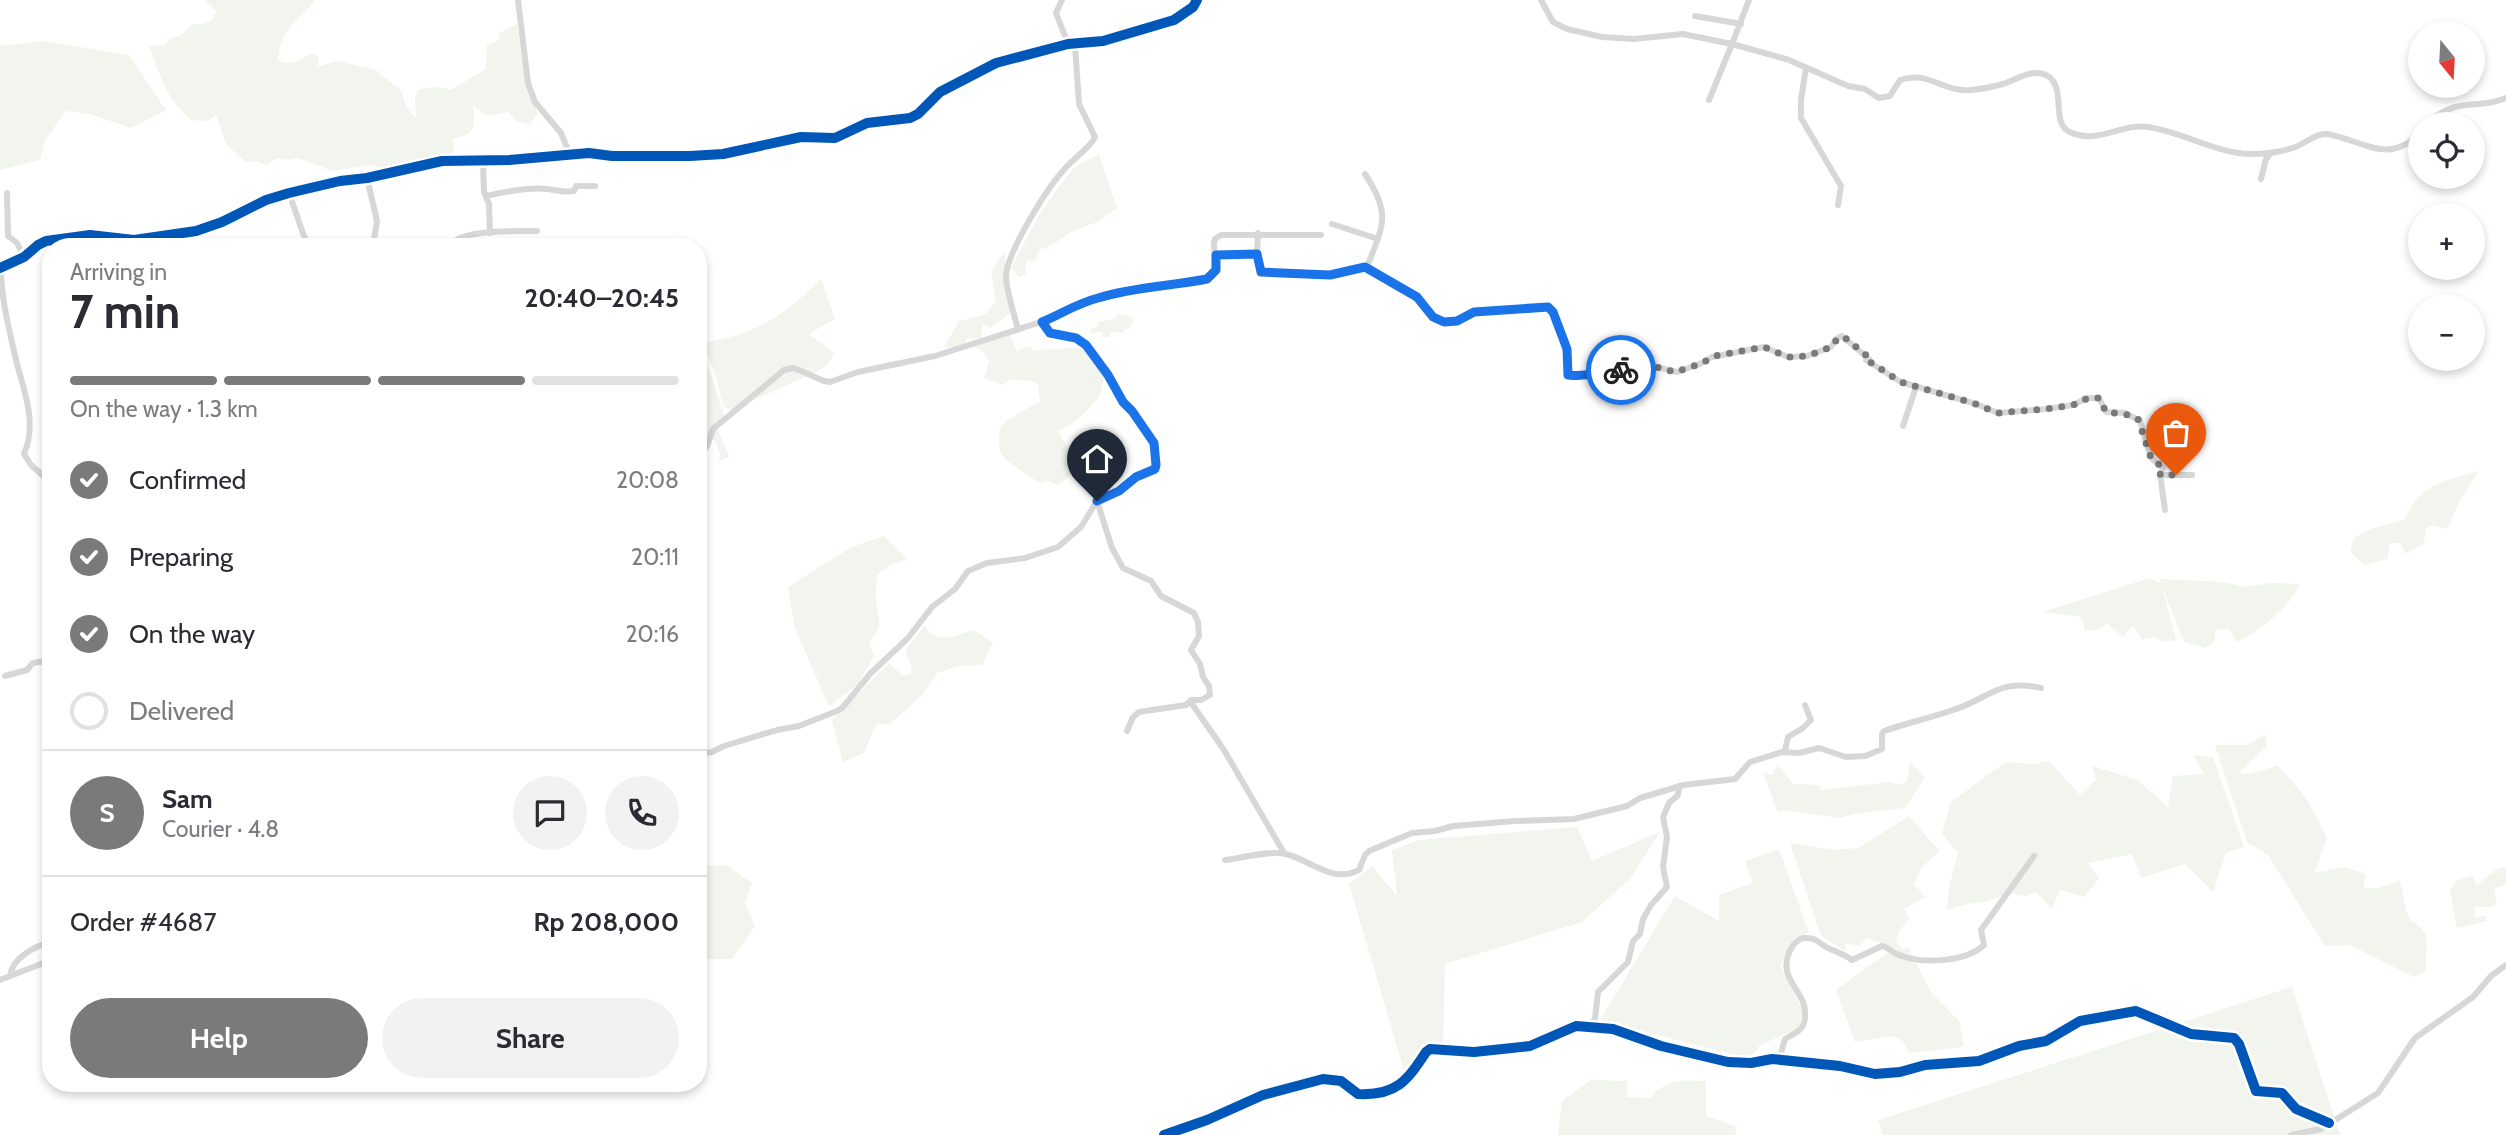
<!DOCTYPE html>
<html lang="en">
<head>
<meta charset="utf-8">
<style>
  :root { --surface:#fff; --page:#f2f2f3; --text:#2b2b33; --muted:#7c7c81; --line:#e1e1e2; --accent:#7a7a7a }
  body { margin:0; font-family:Cabin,sans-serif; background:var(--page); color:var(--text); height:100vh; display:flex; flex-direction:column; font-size:26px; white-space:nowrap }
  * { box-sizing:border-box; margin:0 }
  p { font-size:23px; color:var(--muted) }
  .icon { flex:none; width:38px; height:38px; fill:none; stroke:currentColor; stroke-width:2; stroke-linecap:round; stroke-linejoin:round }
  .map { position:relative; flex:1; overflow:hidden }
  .panel { position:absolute; left:42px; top:238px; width:665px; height:854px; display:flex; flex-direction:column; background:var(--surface); border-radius:28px; box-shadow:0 4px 10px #0003 }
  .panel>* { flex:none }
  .needle { width:46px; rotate:162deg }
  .fabs { position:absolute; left:2408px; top:21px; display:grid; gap:14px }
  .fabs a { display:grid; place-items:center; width:77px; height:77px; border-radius:50%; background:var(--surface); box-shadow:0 4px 10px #0003; font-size:35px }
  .pin { position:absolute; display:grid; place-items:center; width:60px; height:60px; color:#fff; margin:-72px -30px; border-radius:50% 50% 50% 0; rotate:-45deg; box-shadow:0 0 7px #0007 }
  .pin .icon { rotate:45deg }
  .courier { position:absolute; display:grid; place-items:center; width:70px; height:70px; margin:-35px; border:5px solid #1a73e8; border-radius:50%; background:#fff; color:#222; box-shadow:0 2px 9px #0007 }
  .headline em { font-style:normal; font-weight:800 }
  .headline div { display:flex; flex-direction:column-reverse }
  .headline { display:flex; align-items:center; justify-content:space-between; height:119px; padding:0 28px }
  h1 { font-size:46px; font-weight:800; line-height:52px }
  .bar { display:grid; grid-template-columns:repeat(4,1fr); gap:10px 7px; align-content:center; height:84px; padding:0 28px }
  .bar i { height:9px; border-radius:5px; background:var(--line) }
  .bar .active { background:var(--accent) }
  .bar p { grid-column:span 4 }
  .line { display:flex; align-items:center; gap:18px; padding:0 28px; border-top:2px solid var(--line) }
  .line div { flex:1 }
  .round { display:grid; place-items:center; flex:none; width:74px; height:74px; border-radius:37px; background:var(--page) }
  ol { padding:0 28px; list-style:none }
  li { display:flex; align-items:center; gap:21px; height:77px }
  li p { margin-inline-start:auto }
  li .icon { padding:7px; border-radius:50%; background:var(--accent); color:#fff; stroke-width:4 }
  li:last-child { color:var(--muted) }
  li i { width:38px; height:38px; border:4px solid var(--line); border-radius:50% }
  .cta { display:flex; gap:14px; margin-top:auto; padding:14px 28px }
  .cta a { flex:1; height:80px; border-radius:42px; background:var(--accent); color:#fff; font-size:28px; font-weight:800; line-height:80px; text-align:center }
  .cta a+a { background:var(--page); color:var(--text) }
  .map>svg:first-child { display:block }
  .green { fill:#f1f5ed }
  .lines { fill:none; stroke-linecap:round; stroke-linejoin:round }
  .street { stroke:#d7d7d7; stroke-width:6 }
  .cycleway-casing { stroke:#fff; stroke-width:15 }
  .cycleway { stroke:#0057b8; stroke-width:10 }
  .done { stroke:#7a7a7a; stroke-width:7; stroke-dasharray:0 12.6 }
  .route { stroke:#1a73e8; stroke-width:9 }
</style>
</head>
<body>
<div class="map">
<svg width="2506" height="1135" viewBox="0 0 2506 1135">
  <rect width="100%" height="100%" fill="#fff"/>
  <g class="green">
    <path d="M205,0H315C297,24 281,26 278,61C301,66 297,57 314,54L319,58L317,67L337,61L376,70L401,91L406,106L416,118L415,97L419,89L439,87L451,90L486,69L487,45L498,41L499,33L517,24L526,85L538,114L529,124L516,121L508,112L486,116L473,105C475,124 477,136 453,138L454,156L438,157L396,170L368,165L333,171L298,158L289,160L277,158L267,165L256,161L246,162L226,144L216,115L207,121L191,120C165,97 161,77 149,46L165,45L172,37L180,36L193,24C204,25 214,23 216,11Z"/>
    <polygon points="44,41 129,55 166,110 131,128 90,114 66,111 45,140 40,160 0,170 0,46"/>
    <polygon points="1099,154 1117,208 1097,222 1073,231 1047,248 1040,249 1035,261 1027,260 1025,275 1019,277 1011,268 1039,215 1073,168"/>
    <polygon points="1004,253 1012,301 1010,313 990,328 983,324 981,338 967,338 963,347 944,347 959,321 986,314 996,301 991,271"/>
    <path d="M821,279L835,319L809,334L835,354L824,368L730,411L723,405L715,372L702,343C757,334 783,317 821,279Z"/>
    <polygon points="1118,314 1133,317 1134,321 1129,326 1129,329 1125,329 1123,333 1112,331 1108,338 1102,336 1103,332 1091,333 1091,329 1097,327 1098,322 1113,319"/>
    <path d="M1010,334L1016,351L1031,346L1032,351L1085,347L1105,375C1103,380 1103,387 1101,392C1093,408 1073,425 1058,431L1068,449L1072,474L1058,485L1048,481L1041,483C1033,479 1003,460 1001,453C998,446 999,437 999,430L1006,421L1040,401L1038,385L1033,381L1011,379L1003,385L984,378L989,361L983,352L973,346Z"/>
    <polygon points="698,342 700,342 726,421 717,427 729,457 719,461 720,454 714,439 698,446"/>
    <path d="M2479,471L2459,502L2447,529L2432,525L2426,529L2423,545L2406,553L2400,543H2390L2387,559L2364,565L2350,551L2354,538L2371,529L2404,520C2422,482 2443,482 2479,471Z"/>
    <path d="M884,536L907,560L890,565L877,575C877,583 875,591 876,599C878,620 885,624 869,643L874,656L857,685L829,706L795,628L788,587L852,547Z"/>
    <path d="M2150,578L2161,584L2160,579L2223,582L2246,587L2269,583L2300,584C2288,610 2261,628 2237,642L2229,629L2215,630V641L2205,648L2184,642L2162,586L2176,640L2163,642L2156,637L2142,639L2133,625L2123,637L2107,623L2100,629L2085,631L2081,617L2043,612Z"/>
    <path d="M924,626C938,645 955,636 974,630L993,643L982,665L957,666L937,673L924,693L890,724H876L864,753L843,762L832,720L889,663L903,676L911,674V665L905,651Z"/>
    <path d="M2265,734L2267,746L2238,773L2248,774L2277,766C2301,786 2314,811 2327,838L2314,873L2345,867L2365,874L2364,888H2378L2400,881C2404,893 2403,910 2411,920C2416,925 2425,929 2426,937C2427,941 2426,963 2426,971L2414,977L2350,945L2325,946L2268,855L2247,842L2215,745H2248Z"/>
    <polygon points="2193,755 2213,757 2244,847 2226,853 2213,892 2185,864 2141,878 2132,854 2088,863 2099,879 2084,897 2060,890 2052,909 2036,892 2026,896 2009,893 1985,902 1971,903 1947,910 1949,887 1958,853 1942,834 1951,802 2006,762 2034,764 2049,761 2080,795 2096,780 2092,766 2137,780 2168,807 2173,776 2205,774"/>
    <polygon points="1910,762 1925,777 1905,808 1853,814 1841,818 1783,810 1778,813 1763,772 1773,775 1777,764 1793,784 1819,785 1820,790 1890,782 1900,785 1907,781"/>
    <polygon points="1909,816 1939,851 1921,868 1914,884 1925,897 1904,909 1909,919 1899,931 1896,942 1902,949 1908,947 1931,992 1959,1021 1964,1046 1957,1048 1909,1053 1903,1041 1892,1036 1855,1042 1836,990 1887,953 1899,949 1867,938 1859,946 1845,943 1845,951 1821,936 1790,843 1832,850 1859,848"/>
    <polygon points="1577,827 1592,861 1660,832 1631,878 1582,922 1445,964 1443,1047 1404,1070 1349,884 1372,866 1397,896 1392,850 1419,840"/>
    <polygon points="1779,849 1809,933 1794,938 1780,966 1802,1009 1800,1027 1759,1046 1750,1059 1600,1020 1675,896 1719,921 1719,895 1753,883 1745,861"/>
    <polygon points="726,865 752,883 745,903 755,926 732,959 698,959 698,866"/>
    <polygon points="2506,867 2506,885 2496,888 2494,892 2497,903 2493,907 2475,907 2475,917 2485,916 2487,921 2457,928 2450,890 2458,880 2473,876 2476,886 2497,869"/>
    <polygon points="2292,987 2340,1135 1883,1135 1878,1120"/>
    <path d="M1591,1080L1627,1081V1097L1650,1098C1666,1079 1683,1080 1706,1081V1116L1735,1126L1736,1135H1558L1562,1101Z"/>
  </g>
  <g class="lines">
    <g class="street">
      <polyline points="518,0 528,83 535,102 561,133 570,155"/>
      <polyline points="1062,0 1056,13 1068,44"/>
      <polyline points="1541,0 1553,22 1567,29 1602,37 1634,39 1683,34 1732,44 1749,0"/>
      <polyline points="1695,16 1741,24"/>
      <polyline points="1806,68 1801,100 1801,118 1841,186 1838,205"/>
      <path d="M1709,100L1732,44L1789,60L1848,86L1865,89L1879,98L1890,96L1900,80C1930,70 1940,92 1971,90C1982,89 1992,87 2003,84C2016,80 2034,67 2048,76C2067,89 2050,123 2070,132C2096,145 2122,123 2148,127C2183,132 2215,153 2251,154C2267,154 2283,152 2298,146C2307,142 2316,133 2327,134C2363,140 2388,166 2420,133"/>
      <path d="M2427,124C2458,95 2476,111 2506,98"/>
      <polyline points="483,160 484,192 489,204 490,233"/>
      <path d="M1365,174C1392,215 1383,225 1367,267"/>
      <polyline points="367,178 377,221 373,247"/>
      <polyline points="2261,179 2266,159 2271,153"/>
      <polyline points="7,193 8,236 17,243 24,257"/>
      <polyline points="289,193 305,239 320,247"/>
      <path d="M486,196C504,192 528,187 547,189C557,190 564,193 574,191L576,186H595"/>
      <polyline points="1332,224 1378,239"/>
      <path d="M458,247L456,240C474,230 516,231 537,231"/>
      <polyline points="1257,254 1258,233"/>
      <path d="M1216,255L1257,254L1261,272L1330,275L1365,267L1417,297L1433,317L1445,322L1457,321L1474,312L1548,307C1562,318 1569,355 1567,372L1572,377L1596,372L1611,373L1649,365L1677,372L1700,364L1712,357L1764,347L1788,357L1807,356L1831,347L1836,339L1842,336L1869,359"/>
      <polyline points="0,268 24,257 38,245 46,241 90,235 134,240 196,231 222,222 266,200 289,193 340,181 367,178 442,161 509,160 589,153 612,156 690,156 723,154 801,137 835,138 867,123 910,118 918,114 940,92 996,63 1068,44 1103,41 1174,20 1193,7 1197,0"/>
      <path d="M1,268C1,300 10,333 17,364C25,393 37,425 24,454L31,465L51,483"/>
      <polyline points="1042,322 1050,333 1076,338 1086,345 1108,375 1123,402 1132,411 1154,443 1156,465 1155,469 1136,477 1119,491 1097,501 1112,548 1123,568 1151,581 1161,596 1194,613 1198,622 1199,636 1191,650 1200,664 1203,677 1209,686 1210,695 1201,700 1191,700 1186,705 1139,712 1133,717 1127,731"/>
      <path d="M1018,330C1015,316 1006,290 1006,277C1006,254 1046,190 1062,172C1069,162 1093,145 1095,137L1079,104L1075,45"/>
      <polyline points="1866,360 1901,382 1976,404 1998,413 2046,409 2073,405 2087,398 2099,398 2106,412 2125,413 2140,421 2151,458 2163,468 2160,474 2165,510"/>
      <polyline points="1903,426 1916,387"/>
      <polyline points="698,457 707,446 713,429 784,370 794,368 824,381 830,382 858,372 935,356 1044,321 1078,304 1098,297 1132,289 1207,279 1215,270 1214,242 1215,239 1221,235 1321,235"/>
      <polyline points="2160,475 2192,475"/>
      <polyline points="5,676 27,670 33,663 45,661 51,656"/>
      <polyline points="49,694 51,693"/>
      <polyline points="1190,701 1224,750 1284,853"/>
      <polyline points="1785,751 1788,737 1803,728 1811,720 1805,705"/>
      <polyline points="698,754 712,752 724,746 777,730 799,726 837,711 843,707 870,674 908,638 932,607 955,589 968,571 987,563 1025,558 1058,547 1081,527 1097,501"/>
      <polyline points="698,778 701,754"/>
      <path d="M1225,860C1241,858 1272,850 1286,854C1311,860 1332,884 1359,870L1365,855L1369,851L1412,833L1435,831L1453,826L1515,821L1574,819L1627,806L1640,798L1684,785L1735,779L1750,762L1782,752L1799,753L1819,748L1846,757L1865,756L1882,749V734L1884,731C1907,723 1930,718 1953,710C1989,699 1998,678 2041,688"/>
      <polyline points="10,976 41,964 51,963"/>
      <path d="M0,980L10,976C12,958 35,946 51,942"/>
      <polyline points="1586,1028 1595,1019 1598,992 1628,962 1633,941 1640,934 1643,919 1651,905 1667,887 1663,867 1667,837 1663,817 1669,803 1678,795 1679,786"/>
      <path d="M1779,1060L1785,1039C1798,1031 1806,1030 1805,1012C1805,990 1774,977 1792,947C1795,942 1798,939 1804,938C1817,937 1819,944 1828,948C1837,952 1844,954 1852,960L1882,946C1890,948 1894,954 1902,956C1924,964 1966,962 1984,945L1981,930L2034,856"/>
      <path d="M1164,1135L1207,1120L1263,1095L1323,1079L1341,1081L1358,1094C1396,1096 1407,1081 1426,1052L1430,1049L1474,1052L1530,1046L1576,1026L1613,1029L1661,1046L1728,1062L1751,1063L1772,1059L1840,1066L1875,1074L1900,1072L1925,1065L1979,1061L2019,1046L2046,1041L2080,1021L2136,1011L2191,1034L2234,1038L2239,1044L2256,1091L2282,1093L2296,1109L2329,1123"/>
      <polyline points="2291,1135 2321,1129 2378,1093 2415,1038 2473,997 2491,976 2506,965"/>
    </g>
    <g class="cycleway-casing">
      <g id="cycleway">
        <polyline points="0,268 24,257 38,245 46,241 90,235 134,240 196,231 222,222 266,200 289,193 340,181 367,178 442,161 509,160 589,153 612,156 690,156 723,154 801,137 835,138 867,123 910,118 918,114 940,92 996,63 1068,44 1103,41 1174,20 1193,7 1197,0"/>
        <path d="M1164,1135L1207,1120L1263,1095L1323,1079L1341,1081L1358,1094C1396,1096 1407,1081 1426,1052L1430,1049L1474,1052L1530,1046L1576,1026L1613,1029L1661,1046L1728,1062L1751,1063L1772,1059L1840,1066L1875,1074L1900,1072L1925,1065L1979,1061L2019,1046L2046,1041L2080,1021L2136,1011L2191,1034L2234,1038L2239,1044L2256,1091L2282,1093L2296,1109L2329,1123"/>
      </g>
    </g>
    <use href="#cycleway" class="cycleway"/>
  </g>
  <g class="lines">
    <polyline class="done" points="1621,370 1649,365 1675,372 1700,364 1715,356 1764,347 1788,357 1807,356 1831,347 1838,338 1844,337 1867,356 1869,359 1867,360 1901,382 1976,404 1998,413 2046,409 2073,405 2088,398 2099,398 2106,412 2125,414 2138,419 2151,458 2163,468 2160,475 2176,475"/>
    <path class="route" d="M1097,501L1119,491L1136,477L1155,469L1156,465L1154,443L1132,411L1123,402L1108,375L1086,345L1076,338L1050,333L1042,322C1061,314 1078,303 1098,298C1133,287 1171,286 1207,279L1216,270V255L1257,254L1261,272L1330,275L1365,267L1417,297L1433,317L1444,322L1457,321L1474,312L1548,307L1553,312L1567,349L1568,375C1574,377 1614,372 1621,370"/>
  </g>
</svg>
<div class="fabs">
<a><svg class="needle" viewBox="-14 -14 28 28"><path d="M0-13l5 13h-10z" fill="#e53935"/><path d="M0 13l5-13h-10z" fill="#7c7c81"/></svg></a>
<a><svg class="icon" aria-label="locate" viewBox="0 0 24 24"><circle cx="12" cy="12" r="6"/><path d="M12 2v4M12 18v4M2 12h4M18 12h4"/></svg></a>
<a>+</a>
<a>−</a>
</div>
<div class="pin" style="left:2176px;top:475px;background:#ea580c"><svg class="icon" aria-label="bag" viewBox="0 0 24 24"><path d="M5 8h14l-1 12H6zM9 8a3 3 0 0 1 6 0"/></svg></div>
<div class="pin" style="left:1097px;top:501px;background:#1f2937"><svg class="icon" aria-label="home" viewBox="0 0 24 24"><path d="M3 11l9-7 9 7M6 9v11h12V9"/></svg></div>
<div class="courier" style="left:1621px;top:370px"><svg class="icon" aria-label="bike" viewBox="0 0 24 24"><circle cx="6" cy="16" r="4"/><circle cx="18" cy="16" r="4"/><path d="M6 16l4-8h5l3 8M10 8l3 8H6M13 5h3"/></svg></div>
<section class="panel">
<div class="headline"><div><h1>7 min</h1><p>Arriving in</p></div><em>20:40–20:45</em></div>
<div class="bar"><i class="active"></i><i class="active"></i><i class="active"></i><i></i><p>On the way · 1.3 km</p></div>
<ol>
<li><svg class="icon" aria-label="check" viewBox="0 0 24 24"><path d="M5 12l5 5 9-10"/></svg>Confirmed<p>20:08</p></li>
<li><svg class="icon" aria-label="check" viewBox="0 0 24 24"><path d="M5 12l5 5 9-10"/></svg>Preparing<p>20:11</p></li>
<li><svg class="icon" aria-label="check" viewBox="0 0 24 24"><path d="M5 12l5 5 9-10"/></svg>On the way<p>20:16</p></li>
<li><i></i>Delivered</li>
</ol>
<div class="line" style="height:126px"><b class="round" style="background:var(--accent);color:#fff">S</b><div><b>Sam</b><p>Courier · 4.8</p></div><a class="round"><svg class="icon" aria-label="chat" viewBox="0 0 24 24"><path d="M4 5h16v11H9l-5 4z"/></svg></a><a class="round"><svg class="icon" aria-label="phone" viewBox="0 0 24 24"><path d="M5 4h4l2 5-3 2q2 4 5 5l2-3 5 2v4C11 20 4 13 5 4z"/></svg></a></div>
<div class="line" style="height:91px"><div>Order #4687</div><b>Rp 208,000</b></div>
<div class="cta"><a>Help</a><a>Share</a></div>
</section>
</div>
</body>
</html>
